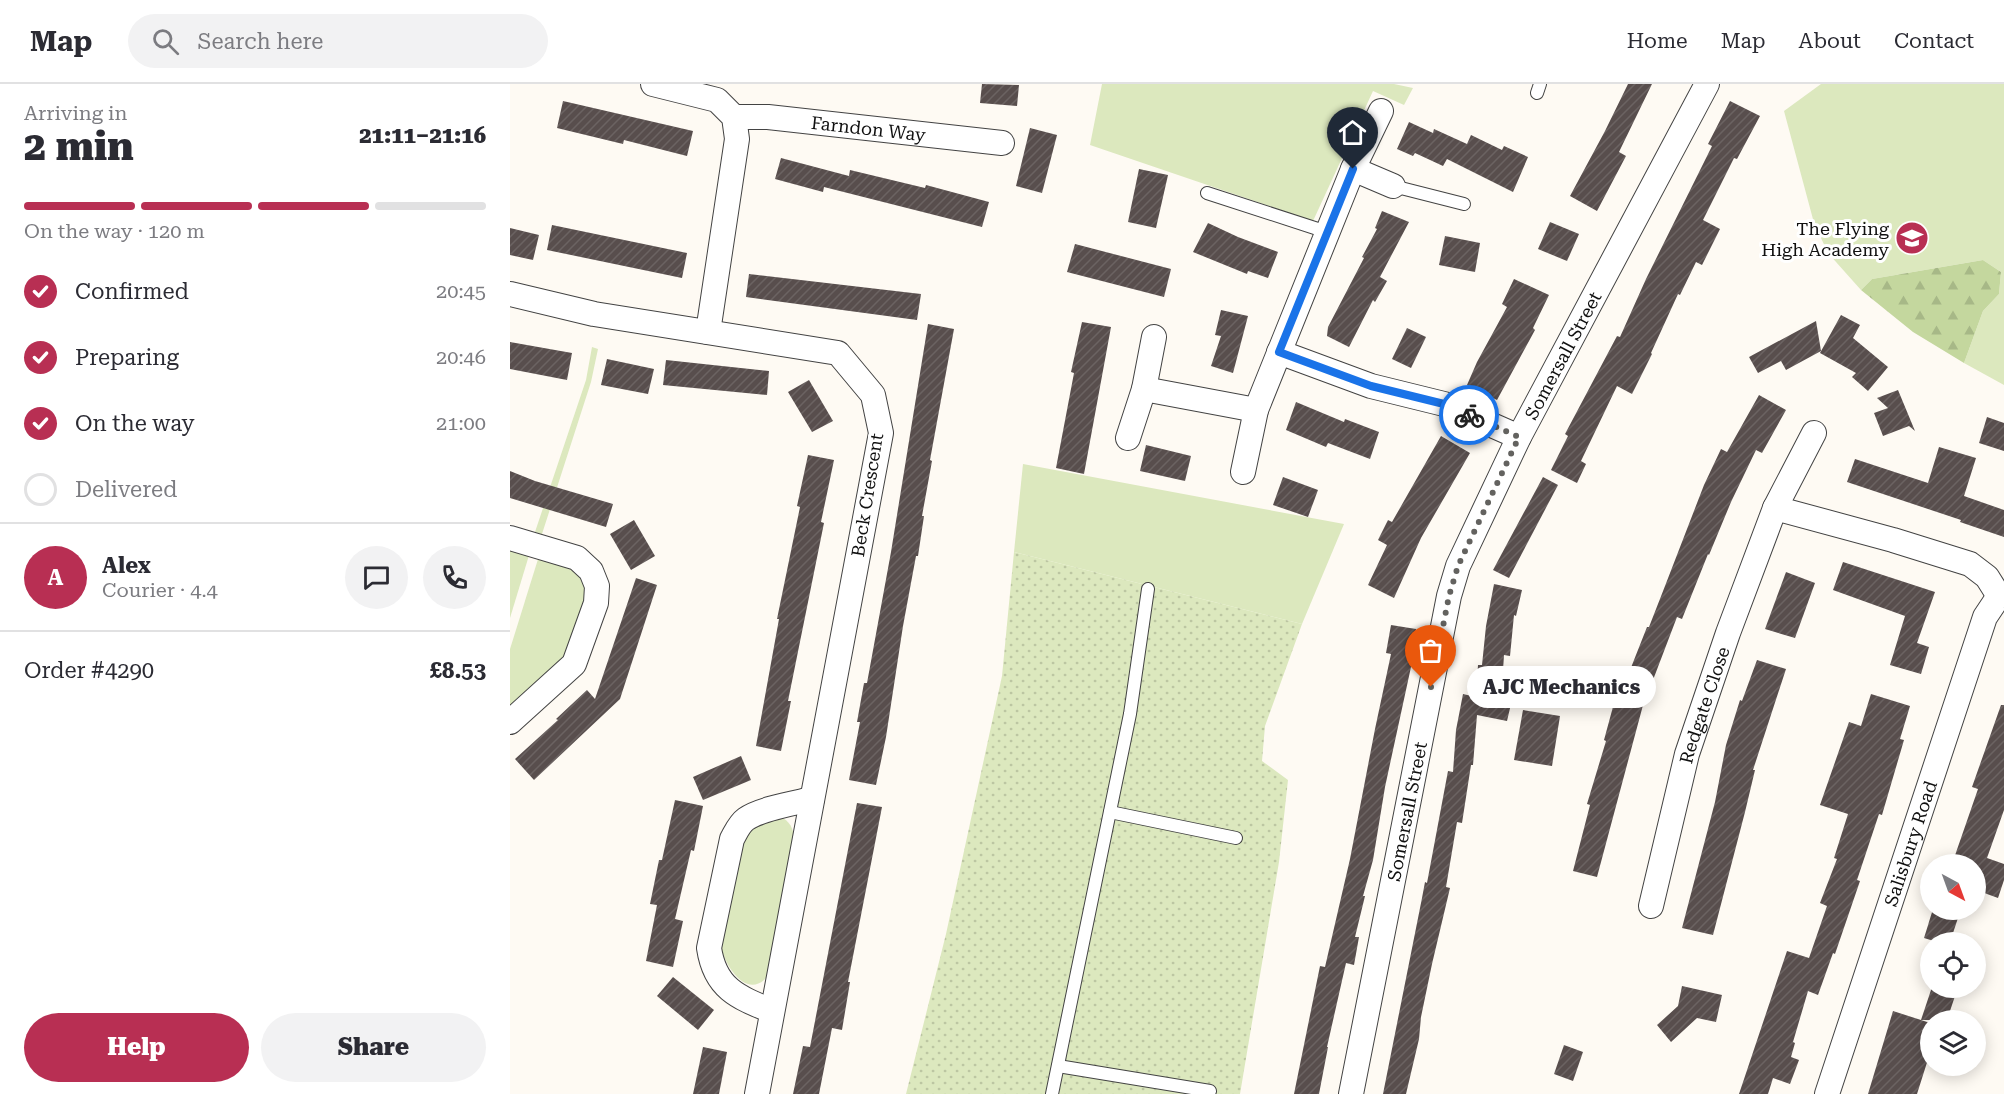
<!DOCTYPE html>
<html lang="en">
<head>
<meta charset="utf-8">
<style>
  :root { --surface:#fff; --page:#f2f2f3; --text:#2b2b33; --muted:#7c7c81; --line:#e1e1e2; --accent:#b82f53 }
  body { margin:0; font-family:"Roboto Serif",serif; background:var(--page); color:var(--text); height:100vh; display:flex; flex-direction:column; font-size:22px; white-space:nowrap }
  * { box-sizing:border-box; margin:0 }
  p { font-size:20px; color:var(--muted) }
  .icon { flex:none; width:33px; height:33px; fill:none; stroke:currentColor; stroke-width:2; stroke-linecap:round; stroke-linejoin:round }
  .map { position:relative; flex:1; overflow:hidden }
  .drawer { display:flex; flex-direction:column; background:var(--surface); width:510px }
  .drawer>* { flex:none }
  .needle { width:39px; rotate:139deg }
  .tools { position:absolute; left:1410px; top:770px; display:grid; gap:12px }
  .tools a { display:grid; place-items:center; width:66px; height:66px; border-radius:50%; background:var(--surface); box-shadow:0 3px 15px #0003; font-size:30px }
  .pin { position:absolute; display:grid; place-items:center; width:51px; height:51px; color:#fff; margin:-62px -26px; border-radius:50% 50% 50% 0; rotate:-45deg; box-shadow:0 0 6px #0007 }
  .pin .icon { rotate:45deg }
  .courier { position:absolute; display:grid; place-items:center; width:60px; height:60px; margin:-30px; border:4px solid #1a73e8; border-radius:50%; background:#fff; color:#222; box-shadow:0 2px 8px #0007 }
  .bubble { position:absolute; height:42px; border-radius:21px; background:var(--surface); box-shadow:0 3px 15px #0003; font-size:20px; font-weight:800; line-height:42px; text-align:center }
  .headline em { font-style:normal; font-weight:800 }
  .headline div { display:flex; flex-direction:column-reverse }
  .headline { display:flex; align-items:center; justify-content:space-between; height:102px; padding:0 24px }
  h1 { font-size:39px; font-weight:800; line-height:45px }
  .bar { display:grid; grid-template-columns:repeat(4,1fr); gap:9px 6px; align-content:center; height:72px; padding:0 24px }
  .bar i { height:8px; border-radius:4px; background:var(--line) }
  .bar .selected { background:var(--accent) }
  .bar p { grid-column:span 4 }
  .line { display:flex; align-items:center; gap:15px; padding:0 24px; border-top:2px solid var(--line) }
  .line div { flex:1 }
  .round { display:grid; place-items:center; flex:none; width:63px; height:63px; border-radius:32px; background:var(--page) }
  ol { padding:0 24px; list-style:none }
  li { display:flex; align-items:center; gap:18px; height:66px }
  li p { margin-inline-start:auto }
  li .icon { padding:6px; border-radius:50%; background:var(--accent); color:#fff; stroke-width:4 }
  li:last-child { color:var(--muted) }
  li i { width:33px; height:33px; border:3px solid var(--line); border-radius:50% }
  .action { display:flex; gap:12px; margin-top:auto; padding:12px 24px }
  .action a { flex:1; height:69px; border-radius:36px; background:var(--accent); color:#fff; font-size:24px; font-weight:800; line-height:69px; text-align:center }
  .action a+a { background:var(--page); color:var(--text) }
  header { display:flex; align-items:center; gap:36px; box-sizing:border-box; height:84px; padding:0 30px; background:var(--surface); border-bottom:2px solid var(--line) }
  header strong { font-size:28px }
  nav { display:flex; gap:33px; margin-inline-start:auto; font-size:21px }
  .search { width:420px; height:54px; background:var(--page); display:flex; align-items:center; gap:15px; box-sizing:border-box; padding:0 21px; border-radius:33px; color:var(--muted); font-size:22px }
  main { display:flex; flex:1; min-height:0 }
  .map>svg:first-child { display:block }
  .grass { fill:#dce8be }
  .forest { fill:url(#forest-firs) }
  .garden { fill:url(#garden-dots) }
  .building { fill:url(#building-hatch) }
  .lines { fill:none; stroke-linecap:round; stroke-linejoin:round }
  .lane-casing { stroke:#434343; stroke-width:14 }
  .street-casing { stroke:#434343; stroke-width:26 }
  .lane { stroke:#fff; stroke-width:12 }
  .street { stroke:#fff; stroke-width:24 }
  .done { stroke:#63625f; stroke-width:6; stroke-dasharray:0 10.8 }
  .route { stroke:#1a73e8; stroke-width:8 }
  .labels { text-anchor:middle; dominant-baseline:central; stroke-width:6; stroke-linejoin:round; paint-order:stroke }
  .street-label { font-size:18px; fill:#101010; stroke:#fff }
  .poi-label { font-size:18px; fill:#101010; stroke:#fff; text-anchor:end }
</style>
</head>
<body>
<header>
<strong>Map</strong>
<div class="search"><svg class="icon" aria-label="search" viewBox="0 0 24 24"><circle cx="10" cy="10" r="6"/><path d="M15 15l6 6"/></svg>Search here</div>
<nav><a>Home</a><a>Map</a><a>About</a><a>Contact</a></nav>
</header>
<main>
<section class="drawer">
<div class="headline"><div><h1>2 min</h1><p>Arriving in</p></div><em>21:11–21:16</em></div>
<div class="bar"><i class="selected"></i><i class="selected"></i><i class="selected"></i><i></i><p>On the way · 120 m</p></div>
<ol>
<li><svg class="icon" aria-label="check" viewBox="0 0 24 24"><path d="M5 12l5 5 9-10"/></svg>Confirmed<p>20:45</p></li>
<li><svg class="icon" aria-label="check" viewBox="0 0 24 24"><path d="M5 12l5 5 9-10"/></svg>Preparing<p>20:46</p></li>
<li><svg class="icon" aria-label="check" viewBox="0 0 24 24"><path d="M5 12l5 5 9-10"/></svg>On the way<p>21:00</p></li>
<li><i></i>Delivered</li>
</ol>
<div class="line" style="height:108px"><b class="round" style="background:var(--accent);color:#fff">A</b><div><b>Alex</b><p>Courier · 4.4</p></div><a class="round"><svg class="icon" aria-label="chat" viewBox="0 0 24 24"><path d="M4 5h16v11H9l-5 4z"/></svg></a><a class="round"><svg class="icon" aria-label="phone" viewBox="0 0 24 24"><path d="M5 4h4l2 5-3 2q2 4 5 5l2-3 5 2v4C11 20 4 13 5 4z"/></svg></a></div>
<div class="line" style="height:78px"><div>Order #4290</div><b>£8.53</b></div>
<div class="action"><a>Help</a><a>Share</a></div>
</section>
<div class="map">
<svg width="1494" height="1010" viewBox="0 0 1494 1010">
  <defs>
    <pattern id="forest-firs" width="22" height="20" patternUnits="userSpaceOnUse" patternTransform="scale(1.5)"><rect width="22" height="20" fill="#c4d79e"/><path d="M5 1l3.5 6h-7zM16 11l3.5 6h-7z" fill="#a7b887"/></pattern>
    <pattern id="garden-dots" width="8" height="8" patternUnits="userSpaceOnUse" patternTransform="scale(1.5)"><rect width="8" height="8" fill="#dce8be"/><path d="M2 2h.1M6 6h.1" fill="none" stroke="#bcc6a2" stroke-width="1.8" stroke-linecap="round"/></pattern>
    <pattern id="building-hatch" width="6" height="6" patternUnits="userSpaceOnUse" patternTransform="scale(1.5)"><rect width="6" height="6" fill="#584e4d"/><path d="M-1 1l2-2M0 6l6-6M5 7l2-2" fill="none" stroke="#6b6362"/></pattern>
  </defs>
  <rect width="100%" height="100%" fill="#fefaf3"/>
  <g class="grass">
    <polygon points="592,0 884,0 903,4 894,21 863,7 803,137 580,61"/>
    <polygon points="1311,0 1494,0 1494,301 1454,279 1473,227 1489,210 1491,188 1473,176 1362,195 1351,206 1318,169 1304,139 1274,27"/>
    <polygon points="82,263 88,265 81,298 32,450 25,448 76,296"/>
    <polygon points="513,380 834,440 792,540 504,468"/>
    <polygon points="0,462 20,468 0,534"/>
    <polygon points="29,472 58,480 70,488 77,502 78,518 60,571 0,625 0,565"/>
    <path d="M273,734C282,740 284,747 284,758L260,889C240,919 216,885 211,863L224,775L243,740Z"/>
  </g>
  <polygon class="forest" points="1473,176 1491,188 1489,210 1473,227 1454,279 1403,248 1351,206 1362,195"/>
  <polygon class="garden" points="504,468 792,540 755,642 752,677 778,696 769,778 730,1010 396,1010 436,850 492,592"/>
  <g class="building">
    <polygon points="472,0 509,1 507,22 470,19"/>
    <polygon points="1118,0 1142,0 1109,68 1116,72 1087,127 1060,112 1095,47"/>
    <polygon points="53,17 183,47 177,72 114,56 113,60 47,44"/>
    <polygon points="1220,17 1250,32 1227,75 1224,74 1193,136 1210,145 1192,181 1186,178 1170,211 1168,210 1141,269 1142,270 1122,310 1107,302 1071,377 1076,380 1067,399 1041,386 1058,352 1055,350 1107,252 1110,253 1136,195 1202,62 1198,60"/>
    <polygon points="899,38 923,49 924,45 957,60 961,51 992,66 994,62 1018,73 1003,108 937,75 933,82 905,69 903,72 887,65"/>
    <polygon points="520,44 547,51 532,109 506,102"/>
    <polygon points="271,74 339,92 340,86 415,104 416,101 479,118 472,143 314,103 313,108 265,95"/>
    <polygon points="629,85 658,91 646,144 618,138"/>
    <polygon points="872,127 899,138 870,193 877,197 865,218 863,216 839,263 817,252 818,243 854,174 852,173 867,145 865,144"/>
    <polygon points="1040,138 1069,150 1057,177 1028,165"/>
    <polygon points="698,139 728,153 768,168 758,194 738,187 737,190 683,168"/>
    <polygon points="42,141 177,169 172,194 37,166"/>
    <polygon points="0,144 29,151 23,176 0,171"/>
    <polygon points="935,152 970,159 965,188 929,181"/>
    <polygon points="565,160 661,185 654,213 557,188"/>
    <polygon points="239,190 411,210 407,236 236,213"/>
    <polygon points="1004,195 1039,211 1023,244 1025,246 987,316 957,301 967,278 997,223 992,220"/>
    <polygon points="711,226 738,232 723,289 701,282 711,252 705,251"/>
    <polygon points="1331,231 1350,241 1343,254 1378,283 1358,307 1342,293 1346,289 1310,269"/>
    <polygon points="1306,237 1311,267 1276,286 1271,277 1248,289 1239,273"/>
    <polygon points="572,238 601,243 574,390 546,384 564,289 561,288"/>
    <polygon points="418,240 444,245 420,376 422,377 412,432 414,432 408,472 406,472 393,542 376,653 366,701 339,696 350,638 347,638 354,599 357,599 381,468"/>
    <polygon points="897,244 916,253 901,284 882,275"/>
    <polygon points="0,258 62,269 57,296 0,285"/>
    <polygon points="97,275 144,285 138,310 91,301"/>
    <polygon points="156,276 259,287 257,311 153,301"/>
    <polygon points="299,296 323,337 302,348 278,308"/>
    <polygon points="1388,306 1405,347 1399,342 1373,352 1364,329 1378,324 1367,314"/>
    <polygon points="1249,311 1276,326 1252,369 1246,366 1221,418 1199,471 1198,470 1172,535 1167,533 1143,596 1140,595 1087,793 1063,787 1080,721 1077,720 1096,657 1094,656 1107,608 1111,609 1137,543 1139,543 1155,502 1194,401 1211,365 1217,368"/>
    <polygon points="786,318 834,338 835,335 869,348 860,375 818,359 816,363 776,346"/>
    <polygon points="1477,333 1494,339 1494,367 1469,359"/>
    <polygon points="931,352 960,369 911,454 884,514 858,501 877,461 868,456 878,436 882,438"/>
    <polygon points="636,361 681,372 675,397 630,387"/>
    <polygon points="1429,363 1466,374 1454,412 1494,426 1494,453 1450,438 1451,436 1337,398 1345,375 1418,399"/>
    <polygon points="298,371 324,376 311,438 314,439 278,617 281,617 271,667 246,662 269,535 267,535 290,423 287,422"/>
    <polygon points="0,387 25,397 103,420 96,443 0,414"/>
    <polygon points="773,393 808,406 798,433 763,421"/>
    <polygon points="1033,393 1048,401 999,494 983,486"/>
    <polygon points="124,436 145,472 121,486 100,450"/>
    <polygon points="1333,478 1425,508 1407,559 1419,563 1411,590 1380,581 1395,532 1323,506"/>
    <polygon points="1276,488 1305,499 1285,554 1255,545"/>
    <polygon points="126,494 147,501 110,615 24,696 5,675 48,636 46,635 77,606 85,615"/>
    <polygon points="984,500 1012,506 1006,532 1004,531 1000,572 994,571 991,618 1001,620 997,637 967,631 963,681 961,681 952,739 947,738 936,803 940,804 922,880 911,933 909,955 896,1010 873,1010 912,814 915,798 917,799 938,687 943,688 946,646 953,610 966,613 968,581 972,581 976,542"/>
    <polygon points="881,541 906,545 901,583 875,703 863,776 853,812 855,812 845,853 849,853 844,881 836,879 817,963 818,963 809,1010 784,1010 810,882 815,883 840,775 865,645 881,570 876,569"/>
    <polygon points="1247,576 1276,585 1243,686 1245,686 1235,728 1203,851 1172,844 1205,718 1216,661 1230,616 1232,617"/>
    <polygon points="1361,610 1400,622 1390,655 1394,656 1372,731 1369,730 1347,796 1350,797 1325,870 1323,869 1308,911 1298,907 1283,958 1285,959 1281,973 1289,976 1280,1000 1263,994 1258,1010 1229,1010 1277,867 1299,874 1317,822 1310,819 1327,775 1324,774 1338,730 1310,721 1339,638 1351,642"/>
    <polygon points="1491,621 1494,621 1494,726 1477,774 1494,780 1494,796 1488,814 1466,806 1466,780 1442,780 1468,705 1462,703"/>
    <polygon points="1013,626 1050,632 1042,682 1004,676"/>
    <polygon points="231,672 241,696 193,716 183,693"/>
    <polygon points="165,716 193,722 184,767 181,766 165,835 173,837 163,883 136,877 147,821 140,820 149,776 152,776"/>
    <polygon points="347,719 372,723 338,898 340,898 332,946 322,944 309,1010 283,1010 293,962 300,963"/>
    <polygon points="1423,825 1451,825 1440,858 1427,858 1414,854"/>
    <polygon points="163,893 204,926 188,946 147,912"/>
    <polygon points="1172,902 1212,911 1206,938 1187,934 1161,958 1147,941 1168,922"/>
    <polygon points="1422,903 1448,903 1437,936 1411,936 1420,939 1420,969 1407,1010 1358,1010 1383,927 1411,936"/>
    <polygon points="1054,961 1073,968 1063,997 1044,990"/>
    <polygon points="193,963 217,968 209,1010 183,1010"/>
  </g>
  <g class="lines">
    <g class="lane-casing">
      <g id="lane">
        <polyline points="1027,9 1030,0"/>
        <polyline points="883,102 954,120"/>
        <polyline points="697,109 817,148"/>
        <polyline points="600,728 726,754"/>
        <polyline points="548,982 700,1007"/>
        <polyline points="542,1010 620,630 638,505"/>
      </g>
    </g>
    <g class="street-casing">
      <g id="street">
        <polyline points="143,0 207,16 224,33 227,55 198,248"/>
        <path id="s1" d="M224,33H258L492,59"/>
        <polyline points="843,85 883,102"/>
        <polyline points="0,210 84,230 328,269 363,311 371,349 247,1010"/>
        <polyline points="769,268 861,302 934,320 1009,353"/>
        <polyline points="634,305 746,326"/>
        <polyline points="618,354 634,305 644,253"/>
        <polyline points="733,388 746,326 843,85 871,27"/>
        <polyline points="1265,424 1383,456 1460,480 1477,493 1489,512"/>
        <polyline points="0,454 67,474 81,487 87,502 86,519 64,580 0,638"/>
        <path id="s2" d="M1141,822L1177,670L1218,549L1265,424L1304,349"/>
        <path d="M262,927C227,913 205,904 199,864L222,755C226,748 229,740 236,735C250,725 285,719 302,715"/>
        <path id="s3" d="M841,1010L939,512L948,482L1009,353L1197,0"/>
        <path id="s4" d="M1317,1010L1475,533L1489,512L1494,510"/>
      </g>
    </g>
    <use href="#lane" class="lane"/>
    <use href="#street" class="street"/>
  </g>
  <g class="lines">
    <polyline class="done" points="921,603 939,512 948,482 1009,353 959,331"/>
    <polyline class="route" points="843,85 769,268 861,302 934,320 959,331"/>
  </g>
  <defs>
    <g id="school-disc" transform="scale(1.725)"><circle r="9.5" fill="#b82f53" stroke="#fff"/><path d="M0-5L7-2L0 1L-7-2ZM-4 1L0 2.5L4 1V4Q0 6-4 4Z" fill="#fff"/></g>
  </defs>
  <g fill-rule="evenodd">
    <use href="#school-disc" x="1402" y="154"/>
  </g>
  <g class="labels">
    <g class="street-label">
      <text stroke="none"><textPath href="#s1" startOffset="135">Farndon Way</textPath></text>
      <text stroke="none"><textPath href="#s3" startOffset="774">Somersall Street</textPath></text>
      <text transform="translate(357 411) rotate(-81)">Beck Crescent</text>
      <text stroke="none"><textPath href="#s2" startOffset="208">Redgate Close</textPath></text>
      <text stroke="none"><textPath href="#s3" startOffset="288">Somersall Street</textPath></text>
      <text stroke="none"><textPath href="#s4" startOffset="264">Salisbury Road</textPath></text>
    </g>
    <g class="poi-label">
      <text x="1379" y="144">The Flying<tspan x="1379" dy="21">High Academy</tspan></text>
    </g>
  </g>
</svg>
<div class="tools">
<a><svg class="needle" viewBox="-14 -14 28 28"><path d="M0-13l5 13h-10z" fill="#e53935"/><path d="M0 13l5-13h-10z" fill="#7c7c81"/></svg></a>
<a><svg class="icon" aria-label="locate" viewBox="0 0 24 24"><circle cx="12" cy="12" r="6"/><path d="M12 2v4M12 18v4M2 12h4M18 12h4"/></svg></a>
<a><svg class="icon" aria-label="layers" viewBox="0 0 24 24"><path d="M12 4l9 5-9 5-9-5zM3 14l9 5 9-5"/></svg></a>
</div>
<div class="pin" style="left:921px;top:603px;background:#ea580c"><svg class="icon" aria-label="bag" viewBox="0 0 24 24"><path d="M5 8h14l-1 12H6zM9 8a3 3 0 0 1 6 0"/></svg></div>
<div class="pin" style="left:843px;top:85px;background:#1f2937"><svg class="icon" aria-label="home" viewBox="0 0 24 24"><path d="M3 11l9-7 9 7M6 9v11h12V9"/></svg></div>
<div class="courier" style="left:959px;top:331px"><svg class="icon" aria-label="bike" viewBox="0 0 24 24"><circle cx="6" cy="16" r="4"/><circle cx="18" cy="16" r="4"/><path d="M6 16l4-8h5l3 8M10 8l3 8H6M13 5h3"/></svg></div>
<div class="bubble" style="left:957px;top:582px;width:189px">AJC Mechanics</div>
</div>
</main>
</body>
</html>
